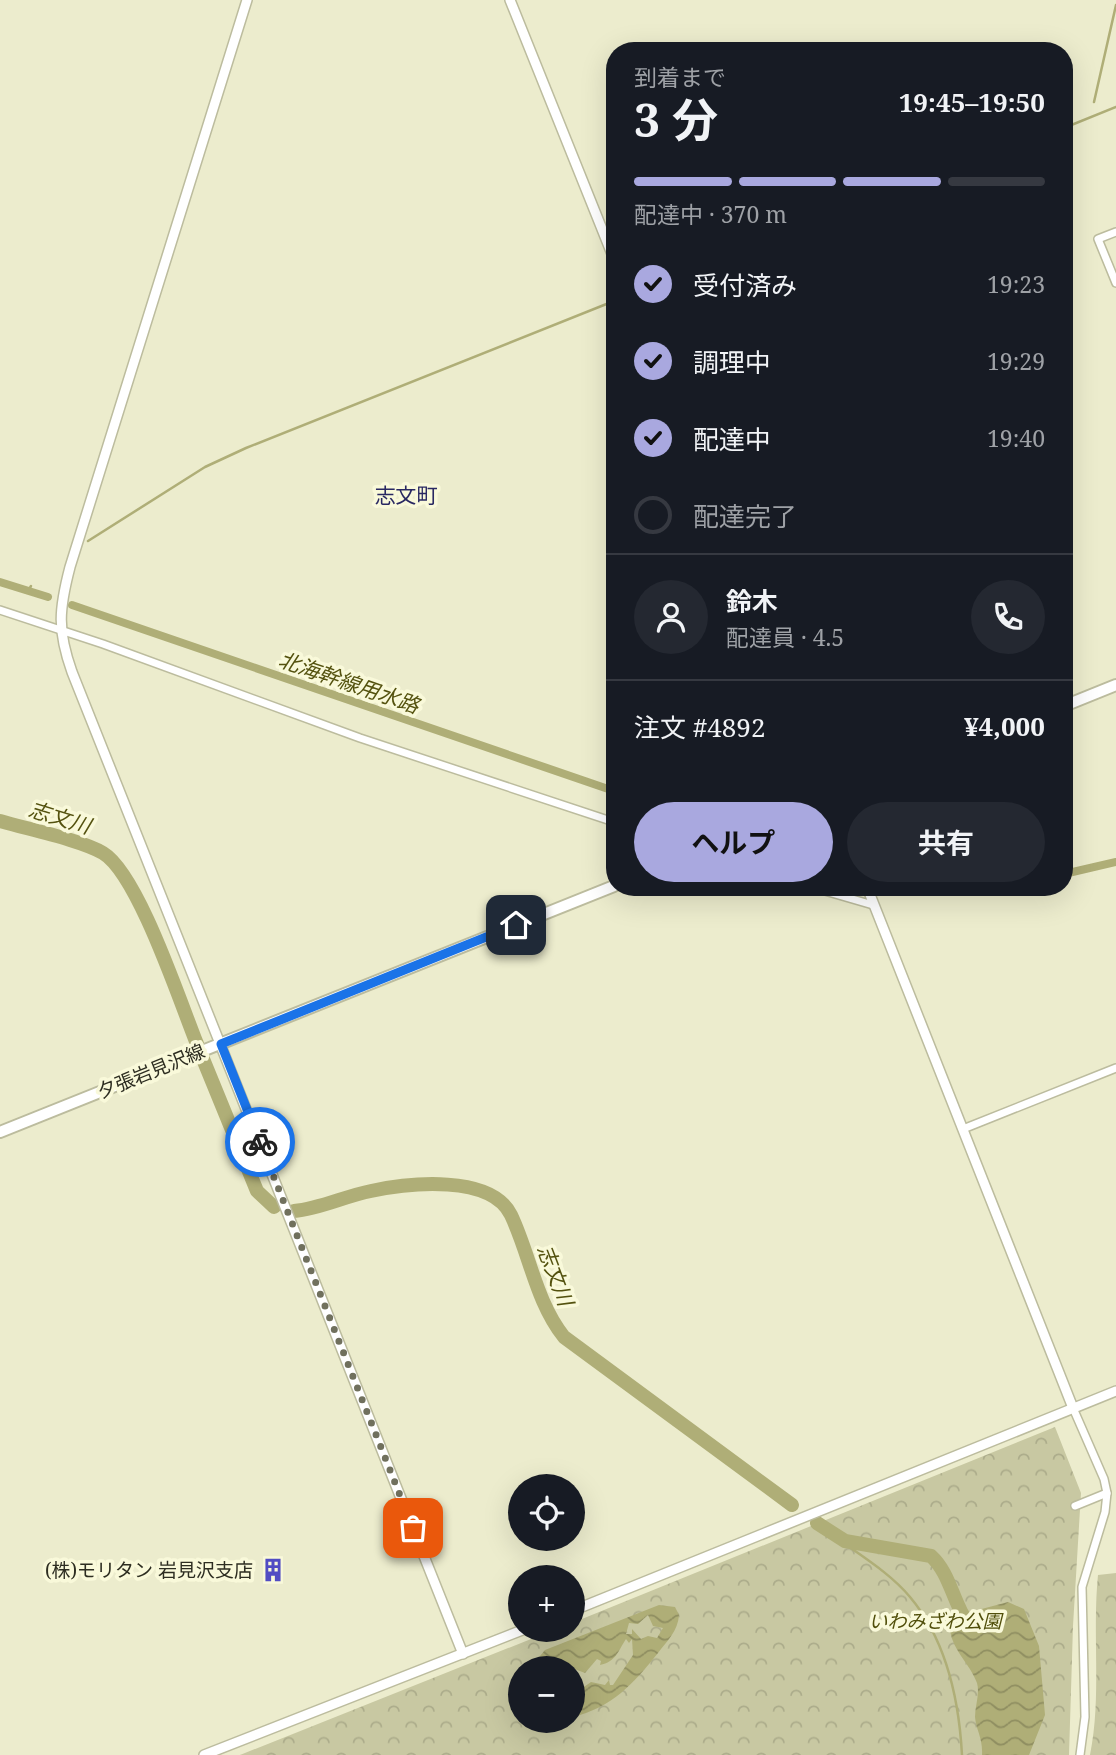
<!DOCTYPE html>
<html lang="ja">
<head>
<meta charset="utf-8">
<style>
  :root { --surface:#171b24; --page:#242831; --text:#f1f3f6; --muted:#9ea1a6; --line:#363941; --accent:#a9a8df }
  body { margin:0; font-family:"Noto Serif","Noto Sans JP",serif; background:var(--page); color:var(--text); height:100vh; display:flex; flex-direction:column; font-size:26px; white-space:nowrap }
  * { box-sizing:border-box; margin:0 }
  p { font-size:23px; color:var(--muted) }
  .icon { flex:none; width:38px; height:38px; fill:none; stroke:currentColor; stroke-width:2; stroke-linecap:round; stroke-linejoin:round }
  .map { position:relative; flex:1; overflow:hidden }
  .drawer { position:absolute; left:606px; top:42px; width:467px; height:854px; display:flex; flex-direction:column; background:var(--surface); border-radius:28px; box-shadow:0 7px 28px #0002 }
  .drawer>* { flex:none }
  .controls { position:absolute; left:508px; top:1474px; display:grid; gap:14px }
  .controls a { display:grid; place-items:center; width:77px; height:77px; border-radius:50%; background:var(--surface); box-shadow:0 7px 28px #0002; font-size:35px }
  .pin { position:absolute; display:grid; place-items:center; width:60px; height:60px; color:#fff; margin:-30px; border-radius:14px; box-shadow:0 4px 10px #0006 }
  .courier { position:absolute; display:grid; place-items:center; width:70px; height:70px; margin:-35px; border:5px solid #1a73e8; border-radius:50%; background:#fff; color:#222; box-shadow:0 2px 9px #0007 }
  .summary em { font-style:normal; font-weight:700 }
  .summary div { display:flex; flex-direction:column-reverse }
  .summary { display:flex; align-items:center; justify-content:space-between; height:119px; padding:0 28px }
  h1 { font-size:46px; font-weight:700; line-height:52px }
  .bar { display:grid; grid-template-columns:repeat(4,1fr); gap:10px 7px; align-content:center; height:84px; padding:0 28px }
  .bar i { height:9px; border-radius:5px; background:var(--line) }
  .bar .on { background:var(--accent) }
  .bar p { grid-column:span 4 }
  .line { display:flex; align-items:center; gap:18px; padding:0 28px; border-top:2px solid var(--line) }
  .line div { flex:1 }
  .round { display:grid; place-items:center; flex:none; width:74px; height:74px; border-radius:37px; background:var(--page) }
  ol { padding:0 28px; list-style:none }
  li { display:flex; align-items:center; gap:21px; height:77px }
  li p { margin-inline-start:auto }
  li .icon { padding:7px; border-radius:50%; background:var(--accent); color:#111; stroke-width:4 }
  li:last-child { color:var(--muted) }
  li i { width:38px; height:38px; border:4px solid var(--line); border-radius:50% }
  .primary-button { display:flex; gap:14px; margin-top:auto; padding:14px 28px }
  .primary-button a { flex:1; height:80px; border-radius:42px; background:var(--accent); color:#111; font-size:28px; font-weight:700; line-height:80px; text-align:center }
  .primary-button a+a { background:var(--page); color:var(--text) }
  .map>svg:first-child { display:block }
  .forest { fill:url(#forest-crowns); fill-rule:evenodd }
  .water { fill:url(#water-waves); fill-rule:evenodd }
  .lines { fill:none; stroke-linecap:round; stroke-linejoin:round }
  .stream { stroke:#afae77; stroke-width:2.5 }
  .canal { stroke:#afae77; stroke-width:8 }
  .river { stroke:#afae77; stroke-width:14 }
  .minor-casing { stroke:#bcbc9e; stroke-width:10 }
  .tertiary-casing { stroke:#bcbc9e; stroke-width:12 }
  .primary-casing { stroke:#bcbc9e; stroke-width:14 }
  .minor { stroke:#fff; stroke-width:7 }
  .tertiary { stroke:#fff; stroke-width:9 }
  .primary { stroke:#fff; stroke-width:10 }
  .done { stroke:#70705d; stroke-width:7; stroke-dasharray:0 12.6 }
  .route { stroke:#1a73e8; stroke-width:9 }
  .labels { text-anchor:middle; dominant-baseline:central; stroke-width:7; stroke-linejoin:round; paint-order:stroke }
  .street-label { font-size:19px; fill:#2d2d21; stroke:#f9f9da }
  .poi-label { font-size:19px; fill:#2d2d21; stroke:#f9f9da; text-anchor:end }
  .park-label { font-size:19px; font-style:italic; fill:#514f0b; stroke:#f9f9da }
  .neighbourhood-label { font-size:21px; fill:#292862; stroke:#f9f9da }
  .water-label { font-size:21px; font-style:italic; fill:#54520f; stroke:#f9f9da }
</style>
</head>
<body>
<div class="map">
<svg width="1116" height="1755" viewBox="0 0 1116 1755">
  <defs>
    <pattern id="forest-crowns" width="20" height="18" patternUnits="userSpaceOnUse" patternTransform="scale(1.75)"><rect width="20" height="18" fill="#c8c8a2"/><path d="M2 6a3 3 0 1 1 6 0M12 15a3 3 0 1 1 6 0" fill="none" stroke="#acac8b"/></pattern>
    <pattern id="water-waves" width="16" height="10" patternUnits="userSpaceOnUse" patternTransform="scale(1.75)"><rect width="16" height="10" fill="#afae77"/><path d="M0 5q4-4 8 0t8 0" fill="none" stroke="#8f8e61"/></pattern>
  </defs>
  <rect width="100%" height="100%" fill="#ececcd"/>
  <g class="forest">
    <path d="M1055,1427L1081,1493L1073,1626L1069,1755H240L556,1629H572V1623ZM520,1668H572V1720H520Z"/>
    <path d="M1116,1573V1755H1090C1102,1697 1092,1634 1098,1575Z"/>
  </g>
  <g class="water">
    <path d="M1008,1602L1024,1609L1039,1646L1045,1715L1029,1755H982C983,1738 976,1730 975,1717C975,1706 980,1694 977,1683C970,1663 948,1647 950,1623L956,1620V1615L969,1617L974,1611Z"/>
    <path d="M659,1605L675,1607L679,1615C678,1631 667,1641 658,1653C634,1683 612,1708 572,1717V1678L579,1679L581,1689L591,1682L605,1685L609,1680L610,1685H613L633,1655L632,1639L629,1643L626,1639C618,1651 616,1662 600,1665L601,1661L597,1659L585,1673L569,1667L530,1668L545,1650ZM648,1615L653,1626L663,1628L657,1638L648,1636L641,1639L632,1629V1634H626L629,1623L638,1624Z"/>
  </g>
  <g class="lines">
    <g class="stream">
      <polyline points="1094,102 1116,5"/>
      <polyline points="1064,128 1116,107"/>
      <polyline points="88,541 205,467 246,448 614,301"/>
      <polyline points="28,591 31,586"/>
      <path d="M838,1539C863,1557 891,1574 910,1597C947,1641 959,1700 962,1755"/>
    </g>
    <g class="canal">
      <polyline points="0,582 48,597"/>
      <polyline points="72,605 614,791"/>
      <polyline points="1064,874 1116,862"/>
      <polyline points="939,887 987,887"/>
    </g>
    <g class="river">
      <path d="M0,821C27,829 81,840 103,853C138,874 180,1002 197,1044"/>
      <polyline points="203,1059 257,1191 274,1207"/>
      <path d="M294,1211C320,1209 345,1196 371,1191C409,1183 491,1174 511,1215C530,1255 536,1302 564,1337L792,1505"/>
      <path d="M817,1523L845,1541L931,1556C952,1575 953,1608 973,1629"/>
    </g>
    <g class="minor-casing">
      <g id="minor">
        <polyline points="1116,232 1098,239 1116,283"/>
        <polyline points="0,610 103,644 360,738 614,822"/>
        <polyline points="811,887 873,905"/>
        <polyline points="963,1129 1116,1068"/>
        <polyline points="1073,1408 1104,1479 1107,1493 1105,1512 1082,1587 1085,1717 1080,1755"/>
        <polyline points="1075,1506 1107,1493"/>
      </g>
    </g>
    <g class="tertiary-casing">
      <g id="tertiary">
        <path d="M247,0L70,567C59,609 57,630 72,672L463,1654"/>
        <polyline points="510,0 614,259"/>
        <polyline points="867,887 1073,1408"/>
        <polyline points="572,1611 1116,1391"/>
        <polyline points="204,1755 525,1629"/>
      </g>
    </g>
    <g class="primary-casing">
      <g id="primary">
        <polyline points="1064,706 1116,685"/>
        <polyline points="0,1132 614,886"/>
      </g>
    </g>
    <use href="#minor" class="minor"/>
    <use href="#tertiary" class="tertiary"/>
    <use href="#primary" class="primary"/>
  </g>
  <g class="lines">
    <polyline class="done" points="260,1142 413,1528"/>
    <polyline class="route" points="260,1142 221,1044 516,925"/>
  </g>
  <defs>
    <g id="building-bare" transform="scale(1.89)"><path d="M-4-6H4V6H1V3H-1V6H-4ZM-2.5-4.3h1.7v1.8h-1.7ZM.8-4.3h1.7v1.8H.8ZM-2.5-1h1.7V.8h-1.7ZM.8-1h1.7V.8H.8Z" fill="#514cc3" stroke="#f9f9da" stroke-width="2.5" paint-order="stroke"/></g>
  </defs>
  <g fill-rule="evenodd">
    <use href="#building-bare" x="273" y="1570"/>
  </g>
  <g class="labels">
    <g class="street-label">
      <text transform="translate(151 1071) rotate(-22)">夕張岩見沢線</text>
    </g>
    <g class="poi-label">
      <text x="253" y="1570">(株)モリタン 岩見沢支店</text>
    </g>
    <g class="park-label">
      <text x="935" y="1621">いわみざわ公園</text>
    </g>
    <g class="neighbourhood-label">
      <text x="406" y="495">志文町</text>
    </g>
    <g class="water-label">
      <text transform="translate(349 682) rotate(19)">北海幹線用水路</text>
      <text transform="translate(60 817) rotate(17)">志文川</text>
      <text transform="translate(556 1275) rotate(69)">志文川</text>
    </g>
  </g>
</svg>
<div class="controls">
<a><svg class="icon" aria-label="locate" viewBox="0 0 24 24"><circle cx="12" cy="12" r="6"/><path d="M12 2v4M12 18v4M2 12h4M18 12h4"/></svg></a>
<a>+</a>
<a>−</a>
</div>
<div class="pin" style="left:413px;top:1528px;background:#ea580c"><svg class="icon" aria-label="bag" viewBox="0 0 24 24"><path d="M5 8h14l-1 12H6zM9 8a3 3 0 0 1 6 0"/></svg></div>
<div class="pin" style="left:516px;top:925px;background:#1f2937"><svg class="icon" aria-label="home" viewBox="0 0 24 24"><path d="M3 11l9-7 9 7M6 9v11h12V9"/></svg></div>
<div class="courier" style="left:260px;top:1142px"><svg class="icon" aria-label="bike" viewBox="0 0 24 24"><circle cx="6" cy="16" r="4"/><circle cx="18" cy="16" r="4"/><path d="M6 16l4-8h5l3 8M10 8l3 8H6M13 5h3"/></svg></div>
<section class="drawer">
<div class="summary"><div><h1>3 分</h1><p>到着まで</p></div><em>19:45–19:50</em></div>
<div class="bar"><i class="on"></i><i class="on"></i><i class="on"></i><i></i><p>配達中 · 370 m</p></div>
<ol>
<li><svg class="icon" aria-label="check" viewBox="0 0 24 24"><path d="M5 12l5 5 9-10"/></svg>受付済み<p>19:23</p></li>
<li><svg class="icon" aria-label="check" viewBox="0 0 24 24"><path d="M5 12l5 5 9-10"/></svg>調理中<p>19:29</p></li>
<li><svg class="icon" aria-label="check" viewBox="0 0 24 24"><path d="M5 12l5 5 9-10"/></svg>配達中<p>19:40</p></li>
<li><i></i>配達完了</li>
</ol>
<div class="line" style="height:126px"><a class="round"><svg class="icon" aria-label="person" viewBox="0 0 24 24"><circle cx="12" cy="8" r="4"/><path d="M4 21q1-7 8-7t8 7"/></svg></a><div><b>鈴木</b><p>配達員 · 4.5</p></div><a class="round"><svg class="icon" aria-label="phone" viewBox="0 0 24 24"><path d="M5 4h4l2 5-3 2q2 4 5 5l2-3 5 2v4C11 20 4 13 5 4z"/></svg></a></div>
<div class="line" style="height:91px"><div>注文 #4892</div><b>¥4,000</b></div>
<div class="primary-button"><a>ヘルプ</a><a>共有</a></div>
</section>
</div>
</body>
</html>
